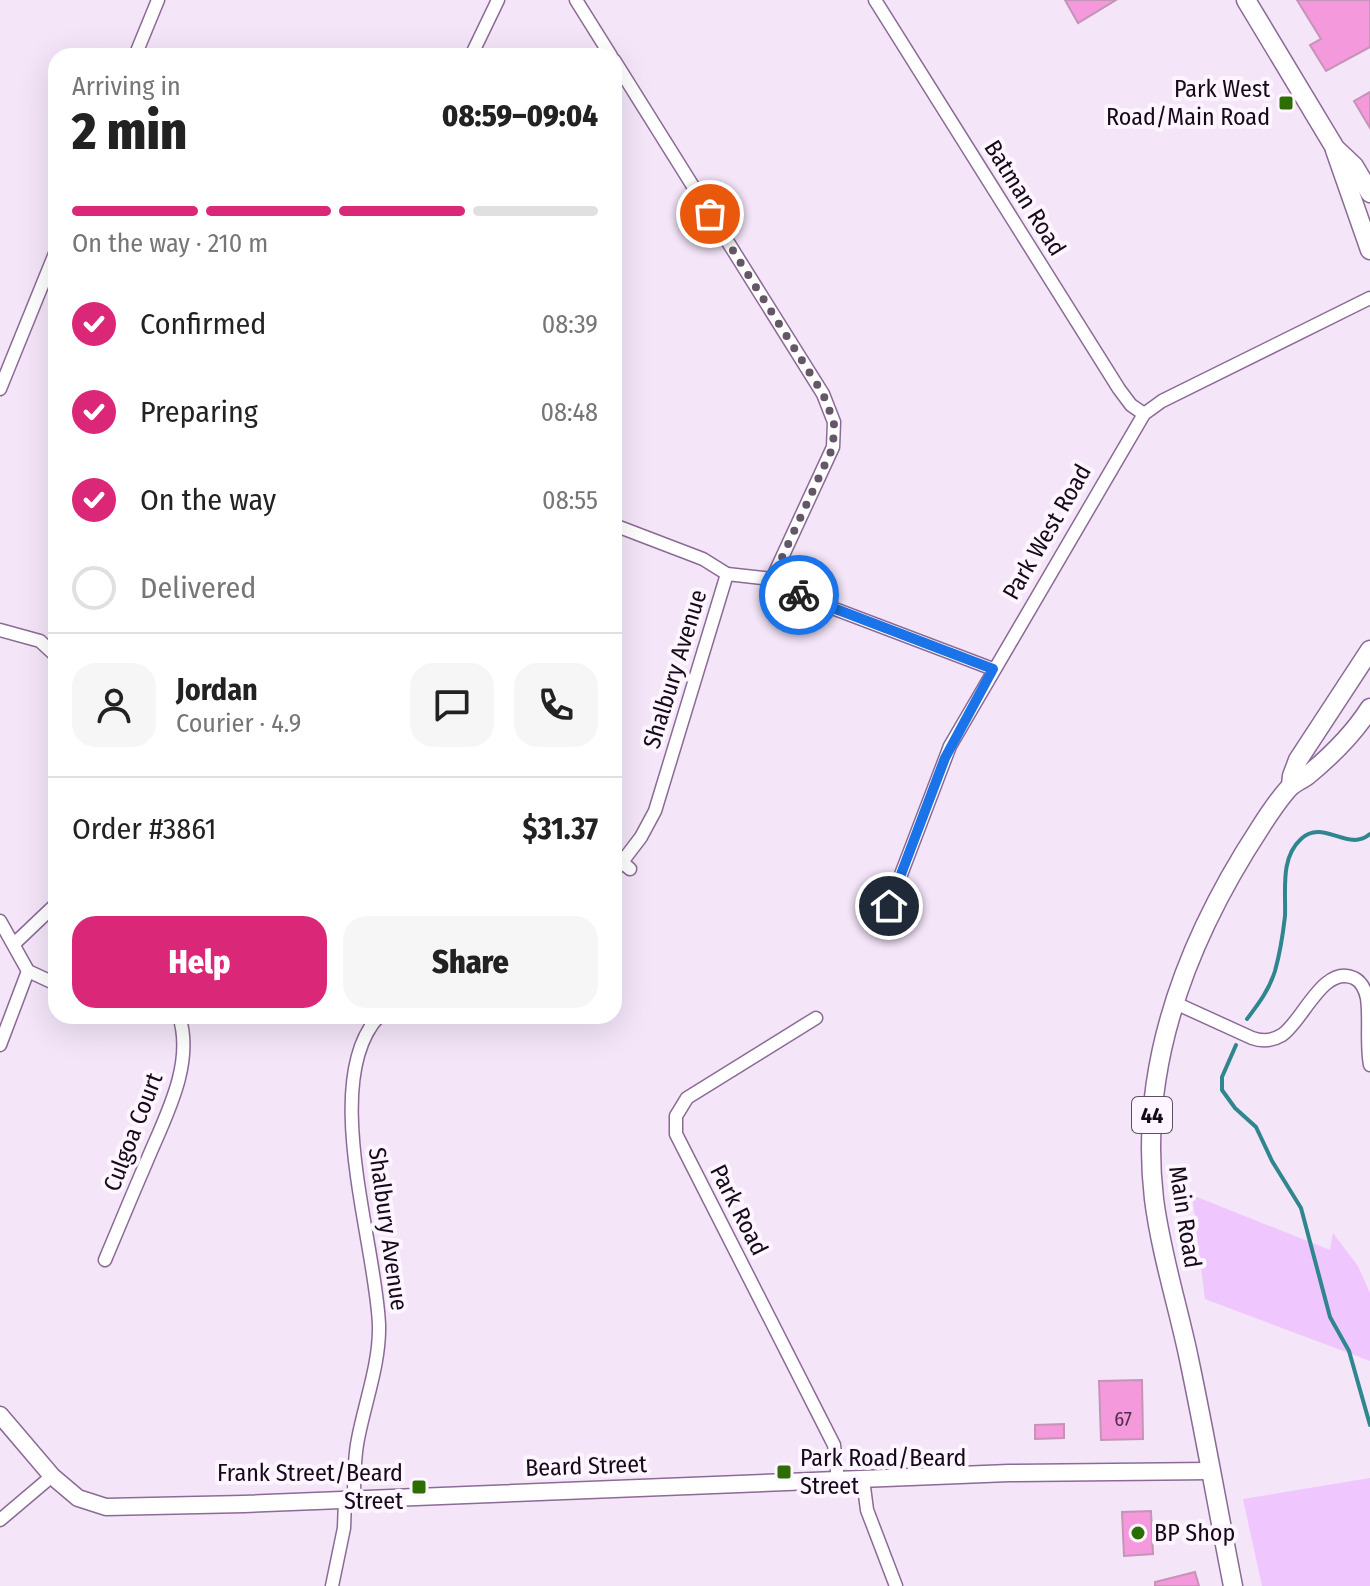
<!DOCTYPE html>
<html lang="en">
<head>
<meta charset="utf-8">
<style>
  :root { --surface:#fff; --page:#f6f6f6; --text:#222; --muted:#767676; --line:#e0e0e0; --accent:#db2777 }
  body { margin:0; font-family:"Fira Sans Condensed",sans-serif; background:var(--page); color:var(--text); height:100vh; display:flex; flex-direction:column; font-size:30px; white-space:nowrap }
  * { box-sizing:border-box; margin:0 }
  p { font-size:26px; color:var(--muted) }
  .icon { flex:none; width:44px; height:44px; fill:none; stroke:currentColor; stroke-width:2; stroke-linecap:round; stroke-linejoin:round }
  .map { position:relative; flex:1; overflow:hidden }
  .details { position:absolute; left:48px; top:48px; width:574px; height:976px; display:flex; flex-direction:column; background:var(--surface); border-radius:24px; box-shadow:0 8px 32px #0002 }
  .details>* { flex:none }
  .pin { position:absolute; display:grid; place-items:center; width:68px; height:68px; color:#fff; margin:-34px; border:4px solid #fff; border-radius:50%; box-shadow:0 2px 8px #0007 }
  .courier { position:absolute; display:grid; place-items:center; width:80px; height:80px; margin:-40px; border:6px solid #1a73e8; border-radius:50%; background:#fff; color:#222; box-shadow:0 2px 10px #0007 }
  .headline em { font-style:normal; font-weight:800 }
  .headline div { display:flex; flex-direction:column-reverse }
  .headline { display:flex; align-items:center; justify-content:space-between; height:136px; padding:0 24px }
  h1 { font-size:52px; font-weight:800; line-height:60px }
  .bar { display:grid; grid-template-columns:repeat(4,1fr); gap:12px 8px; align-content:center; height:96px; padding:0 24px }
  .bar i { height:10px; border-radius:6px; background:var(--line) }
  .bar .current { background:var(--accent) }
  .bar p { grid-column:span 4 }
  .line { display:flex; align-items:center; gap:20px; padding:0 24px; border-top:2px solid var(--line) }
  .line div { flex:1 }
  .round { display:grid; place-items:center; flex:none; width:84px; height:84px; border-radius:24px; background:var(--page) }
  ol { padding:0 24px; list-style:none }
  li { display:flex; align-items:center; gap:24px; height:88px }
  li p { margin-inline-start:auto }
  li .icon { padding:8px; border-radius:50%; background:var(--accent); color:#fff; stroke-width:4 }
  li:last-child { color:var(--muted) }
  li i { width:44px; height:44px; border:4px solid var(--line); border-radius:50% }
  .action { display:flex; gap:16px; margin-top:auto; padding:16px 24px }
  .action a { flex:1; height:92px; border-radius:24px; background:var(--accent); color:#fff; font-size:32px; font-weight:800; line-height:92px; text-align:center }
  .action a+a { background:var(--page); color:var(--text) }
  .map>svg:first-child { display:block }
  .green { fill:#f0c6fe }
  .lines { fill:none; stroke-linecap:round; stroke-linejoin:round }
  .stream { stroke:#30868e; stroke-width:4 }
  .building { fill:#f499db; stroke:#c594b6; stroke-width:2 }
  .lane-casing { stroke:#8b6b96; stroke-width:9 }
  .street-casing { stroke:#8b6b96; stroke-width:15 }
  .secondary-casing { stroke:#8b6b96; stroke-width:19 }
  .primary-casing { stroke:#8b6b96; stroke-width:21 }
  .lane { stroke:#fff; stroke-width:6 }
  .street { stroke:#fff; stroke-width:12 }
  .secondary { stroke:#fff; stroke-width:16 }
  .primary { stroke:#fff; stroke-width:18 }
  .done { stroke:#645768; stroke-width:8; stroke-dasharray:0 14.4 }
  .route { stroke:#1a73e8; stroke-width:10 }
  .poi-dot { fill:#2c6e04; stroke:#fdf5ff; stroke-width:3 }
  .labels { text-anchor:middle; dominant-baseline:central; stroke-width:8; stroke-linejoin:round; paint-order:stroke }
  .number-label { font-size:20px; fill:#4e2e4a }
  .shield { fill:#fdf5ff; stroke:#5b505f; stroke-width:2 }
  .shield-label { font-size:22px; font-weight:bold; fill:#160a1a }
  .poi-label { font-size:24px; fill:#160a1a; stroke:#fdf5ff; text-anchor:end }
  .street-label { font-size:24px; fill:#160a1a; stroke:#fdf5ff }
</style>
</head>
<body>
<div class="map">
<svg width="1370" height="1586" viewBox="0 0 1370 1586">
  <rect width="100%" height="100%" fill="#f4e5f9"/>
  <g class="green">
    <polygon points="1192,1195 1330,1250 1333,1233 1358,1266 1370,1293 1370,1361 1205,1299"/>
    <polygon points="1370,1478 1370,1586 1262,1586 1243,1499"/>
  </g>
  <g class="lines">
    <g class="stream">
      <path d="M1247,1019C1259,1003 1269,990 1275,971C1280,953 1283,934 1285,916C1286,890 1280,858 1301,839C1323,818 1348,853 1370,834"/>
      <polyline points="1236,1045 1222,1077 1222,1090 1235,1108 1256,1127 1272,1161 1301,1208 1330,1317 1349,1351 1370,1425"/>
    </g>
  </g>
  <g class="building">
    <polygon points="1065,0 1116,0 1078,23"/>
    <polygon points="1297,0 1370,0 1370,47 1326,71 1310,45 1321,39"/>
    <polygon points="1370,92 1370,128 1354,101"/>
    <polygon points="1142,1380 1143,1439 1101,1440 1099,1381"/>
    <polygon points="1064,1424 1064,1438 1035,1439 1035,1425"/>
    <polygon points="1151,1511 1153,1554 1124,1556 1122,1512"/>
    <polygon points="1195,1572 1199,1586 1155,1586 1155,1582"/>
  </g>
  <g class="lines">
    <g class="lane-casing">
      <polyline id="lane" points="614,876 624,864"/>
    </g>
    <g class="street-casing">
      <g id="street">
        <polyline points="576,0 611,56"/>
        <polyline points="875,0 1119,389 1131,405 1144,414"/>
        <polyline points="135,56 158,0"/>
        <polyline points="471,56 498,0"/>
        <polyline points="614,60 823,394 834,422 833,447 772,579"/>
        <polyline points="0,389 56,251"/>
        <polyline points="614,525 703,559 727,574 772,579 798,595 993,669"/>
        <polyline points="0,630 40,641 54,654"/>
        <polyline points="614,855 630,869"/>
        <polyline points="622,862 641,837 655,811 727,574"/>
        <polyline points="875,901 903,911"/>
        <polyline points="889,906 950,746 1144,414 1162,401 1370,298"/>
        <polyline points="0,921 28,971 56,984"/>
        <polyline points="15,943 56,904"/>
        <path d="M1173,1002L1252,1038C1263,1042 1272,1041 1282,1035C1303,1021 1323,964 1354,978C1362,982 1365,989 1367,998C1370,1020 1366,1043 1370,1065"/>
        <polyline points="816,1018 687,1098 676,1116 676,1134 834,1445 838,1480"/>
        <polyline points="0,1045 28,971"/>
        <path d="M105,1260C119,1227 132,1195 146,1163C164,1119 195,1065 179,1016"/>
        <polyline points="863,1479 867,1510 896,1586"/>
        <path d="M354,1500C354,1481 354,1458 358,1439C365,1402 380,1363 379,1325C376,1243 319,1080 379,1016"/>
        <polyline points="0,1520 52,1476"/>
        <polyline points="332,1586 344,1528 345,1500"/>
      </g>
    </g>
    <g class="secondary-casing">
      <polyline id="secondary" points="0,1415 52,1476 78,1498 106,1507 244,1504 1009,1473 1211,1471"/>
    </g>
    <g class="primary-casing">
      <g id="primary">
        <polyline points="1246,0 1335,148 1354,166 1370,193"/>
        <polyline points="1335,150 1370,250"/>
        <polyline points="1291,785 1292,776 1298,760 1370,650"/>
        <path d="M1233,1586C1218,1510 1205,1435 1189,1359C1178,1306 1161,1254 1154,1199C1138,1065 1188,938 1260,828C1269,814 1278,800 1289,788C1294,782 1302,780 1308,775C1331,756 1354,733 1370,708"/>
      </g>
    </g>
    <use href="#lane" class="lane"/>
    <use href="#street" class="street"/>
    <use href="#secondary" class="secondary"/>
    <use href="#primary" class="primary"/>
  </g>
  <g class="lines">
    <polyline class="done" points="710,214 823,394 834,422 833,447 772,579 799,595"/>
    <polyline class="route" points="799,595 993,669 945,758 889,906"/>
  </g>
  <g class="poi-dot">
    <rect x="1278" y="95" width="16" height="16" rx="4"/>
    <rect x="776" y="1464" width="16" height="16" rx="4"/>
    <rect x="411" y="1479" width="16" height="16" rx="4"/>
    <circle cx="1138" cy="1533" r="8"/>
  </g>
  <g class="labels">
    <g class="number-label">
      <text x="1123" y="1419">67</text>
    </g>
    <rect class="shield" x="1132" y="1097" width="40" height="36" rx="6"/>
    <g class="shield-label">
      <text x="1152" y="1115">44</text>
    </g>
    <g class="poi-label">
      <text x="1270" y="89">Park West<tspan x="1270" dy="28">Road/Main Road</tspan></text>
      <text x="800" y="1458" text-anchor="start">Park Road/Beard<tspan x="800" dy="28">Street</tspan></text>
      <text x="403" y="1473">Frank Street/Beard<tspan x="403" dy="28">Street</tspan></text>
      <text x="1154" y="1533" text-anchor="start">BP Shop</text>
    </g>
    <g class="street-label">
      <text transform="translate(1025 198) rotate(58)">Batman Road</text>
      <text transform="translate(1047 532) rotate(-60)">Park West Road</text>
      <text transform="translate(675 669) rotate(-73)">Shalbury Avenue</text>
      <text transform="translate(133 1132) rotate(-69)">Culgoa Court</text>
      <text transform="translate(739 1210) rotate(63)">Park Road</text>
      <text transform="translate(1185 1217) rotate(81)">Main Road</text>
      <text transform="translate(388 1229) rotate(82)">Shalbury Avenue</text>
      <text transform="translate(586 1466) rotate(-2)">Beard Street</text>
    </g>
  </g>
</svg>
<div class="pin" style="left:710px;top:214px;background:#ea580c"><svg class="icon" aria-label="bag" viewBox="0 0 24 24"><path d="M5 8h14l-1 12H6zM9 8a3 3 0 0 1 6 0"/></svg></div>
<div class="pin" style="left:889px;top:906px;background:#1f2937"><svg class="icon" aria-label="home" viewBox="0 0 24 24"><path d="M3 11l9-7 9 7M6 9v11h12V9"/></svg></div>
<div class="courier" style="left:799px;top:595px"><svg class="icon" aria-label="bike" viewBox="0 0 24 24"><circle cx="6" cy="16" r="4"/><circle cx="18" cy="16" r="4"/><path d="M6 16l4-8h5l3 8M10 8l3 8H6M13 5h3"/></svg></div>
<section class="details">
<div class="headline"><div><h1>2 min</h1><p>Arriving in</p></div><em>08:59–09:04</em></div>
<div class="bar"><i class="current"></i><i class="current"></i><i class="current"></i><i></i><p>On the way · 210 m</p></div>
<ol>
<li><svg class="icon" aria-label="check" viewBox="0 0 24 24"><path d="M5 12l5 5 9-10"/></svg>Confirmed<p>08:39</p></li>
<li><svg class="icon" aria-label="check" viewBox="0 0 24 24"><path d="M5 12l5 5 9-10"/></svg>Preparing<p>08:48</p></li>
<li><svg class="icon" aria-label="check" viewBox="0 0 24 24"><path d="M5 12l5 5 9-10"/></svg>On the way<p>08:55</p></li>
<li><i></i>Delivered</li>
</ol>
<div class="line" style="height:144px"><a class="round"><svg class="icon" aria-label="person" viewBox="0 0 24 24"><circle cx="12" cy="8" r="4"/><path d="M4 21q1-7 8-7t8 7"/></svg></a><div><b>Jordan</b><p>Courier · 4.9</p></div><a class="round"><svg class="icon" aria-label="chat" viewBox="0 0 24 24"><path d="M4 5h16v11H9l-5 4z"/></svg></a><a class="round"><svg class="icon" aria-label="phone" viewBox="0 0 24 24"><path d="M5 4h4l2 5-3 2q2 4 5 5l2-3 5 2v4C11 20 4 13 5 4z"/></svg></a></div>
<div class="line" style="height:104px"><div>Order #3861</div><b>$31.37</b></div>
<div class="action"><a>Help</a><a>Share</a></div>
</section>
</div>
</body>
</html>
